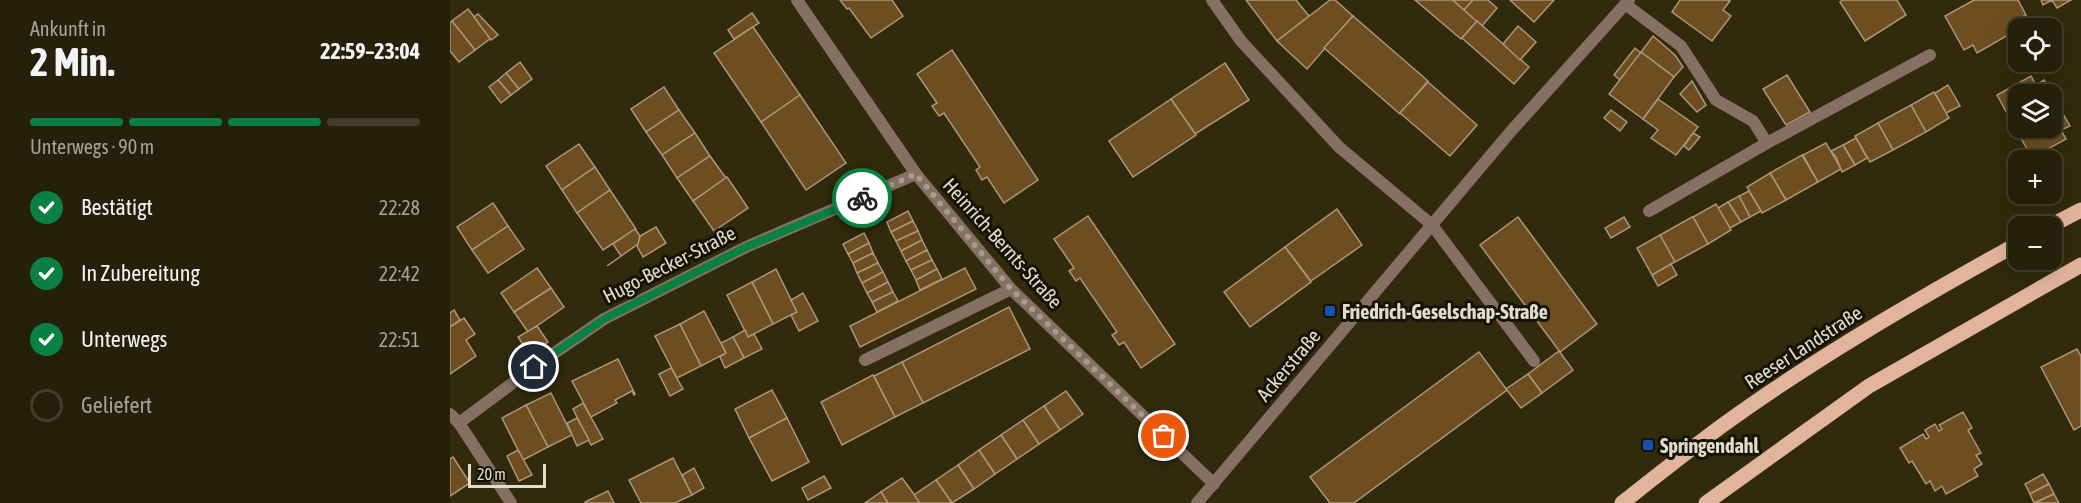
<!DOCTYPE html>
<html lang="de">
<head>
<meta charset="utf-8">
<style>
  :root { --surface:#252009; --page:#2d2812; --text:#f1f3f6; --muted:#a3a39c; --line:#423e2a; --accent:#0b8043 }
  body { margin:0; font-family:"Asap Condensed",sans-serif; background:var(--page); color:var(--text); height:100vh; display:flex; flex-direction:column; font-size:22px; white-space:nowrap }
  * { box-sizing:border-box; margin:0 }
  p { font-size:20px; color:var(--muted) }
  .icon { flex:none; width:33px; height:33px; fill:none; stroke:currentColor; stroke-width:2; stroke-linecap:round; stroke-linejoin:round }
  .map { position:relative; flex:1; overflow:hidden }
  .drawer { display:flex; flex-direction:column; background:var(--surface); width:450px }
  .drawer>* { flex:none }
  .buttons { position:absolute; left:1558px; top:18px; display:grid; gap:12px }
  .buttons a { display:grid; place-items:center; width:54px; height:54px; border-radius:12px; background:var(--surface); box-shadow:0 6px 24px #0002,0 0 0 2px var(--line); font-size:30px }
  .scale { position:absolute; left:18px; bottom:15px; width:78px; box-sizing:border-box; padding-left:6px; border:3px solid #e1ddcc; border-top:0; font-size:16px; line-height:21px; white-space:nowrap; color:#e1ddcc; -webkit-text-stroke:4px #161306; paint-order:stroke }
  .pin { position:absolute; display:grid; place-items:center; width:51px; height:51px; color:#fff; margin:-26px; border:3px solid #fff; border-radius:50%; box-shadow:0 2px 6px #0007 }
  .courier { position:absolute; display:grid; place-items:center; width:60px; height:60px; margin:-30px; border:4px solid #0b8043; border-radius:50%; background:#fff; color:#222; box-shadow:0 2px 8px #0007 }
  .headline em { font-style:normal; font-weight:700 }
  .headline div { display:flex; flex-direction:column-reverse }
  .headline { display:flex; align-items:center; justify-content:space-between; height:102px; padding:0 30px }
  h1 { font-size:39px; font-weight:700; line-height:45px }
  .bar { display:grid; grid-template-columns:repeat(4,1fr); gap:9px 6px; align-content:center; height:72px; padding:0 30px }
  .bar i { height:8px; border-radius:4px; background:var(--line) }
  .bar .on { background:var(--accent) }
  .bar p { grid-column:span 4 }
  ol { padding:0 30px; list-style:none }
  li { display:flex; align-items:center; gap:18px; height:66px }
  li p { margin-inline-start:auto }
  li .icon { padding:6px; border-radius:50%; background:var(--accent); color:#fff; stroke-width:4 }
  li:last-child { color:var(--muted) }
  li i { width:33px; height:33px; border:3px solid var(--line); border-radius:50% }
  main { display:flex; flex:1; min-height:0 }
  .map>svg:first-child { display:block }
  .building { fill:#6e4e20; stroke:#ab967a; stroke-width:1.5 }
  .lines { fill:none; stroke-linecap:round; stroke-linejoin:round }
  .lane { stroke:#866f63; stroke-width:12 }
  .street { stroke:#866f63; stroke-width:12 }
  .primary { stroke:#e2b49b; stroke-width:15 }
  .done { stroke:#a39e89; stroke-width:6; stroke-dasharray:0 10.8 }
  .route { stroke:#0b8043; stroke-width:8 }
  .transit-dot { fill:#1a4fb4; stroke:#161306; stroke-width:2 }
  .labels { text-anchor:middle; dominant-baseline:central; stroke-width:6; stroke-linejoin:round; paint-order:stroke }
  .street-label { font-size:20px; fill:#e1ddcc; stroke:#161306 }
  .poi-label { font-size:20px; font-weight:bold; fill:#e1ddcc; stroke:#161306; text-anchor:start }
</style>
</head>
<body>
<main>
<section class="drawer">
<div class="headline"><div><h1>2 Min.</h1><p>Ankunft in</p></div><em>22:59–23:04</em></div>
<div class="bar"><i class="on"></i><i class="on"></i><i class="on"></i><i></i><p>Unterwegs · 90 m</p></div>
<ol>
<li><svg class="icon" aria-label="check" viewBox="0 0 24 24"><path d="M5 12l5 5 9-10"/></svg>Bestätigt<p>22:28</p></li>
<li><svg class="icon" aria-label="check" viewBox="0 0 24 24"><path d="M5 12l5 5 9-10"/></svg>In Zubereitung<p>22:42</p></li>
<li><svg class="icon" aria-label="check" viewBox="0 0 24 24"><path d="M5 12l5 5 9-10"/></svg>Unterwegs<p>22:51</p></li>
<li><i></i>Geliefert</li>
</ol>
</section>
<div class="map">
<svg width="1631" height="503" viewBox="0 0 1631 503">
  <rect width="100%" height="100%" fill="#312a0c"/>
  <g class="building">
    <polygon points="390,0 442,0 453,16 421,38 399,8 397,9"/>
    <polygon points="796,0 846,0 859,16 827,41"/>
    <polygon points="880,0 885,0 903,16 857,69 827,41"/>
    <polygon points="965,0 1003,0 1027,21 1011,39"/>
    <polygon points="1003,0 1023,0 1014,10"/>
    <polygon points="1023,0 1038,0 1047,8 1032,26 1014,10"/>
    <polygon points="1060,0 1104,0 1084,22"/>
    <polygon points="1230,0 1278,0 1280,1 1273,10 1281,16 1262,41 1222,12"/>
    <polygon points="1392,0 1447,0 1456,15 1415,41 1390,2"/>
    <polygon points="1524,0 1568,0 1576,15 1568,19 1572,27 1527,53 1523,45 1514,50 1495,16"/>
    <polygon points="1591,0 1621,0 1607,8 1602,0 1593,5"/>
    <polygon points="18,9 41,38 25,50 2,21"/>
    <polygon points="302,13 309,23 284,39 278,30"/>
    <polygon points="28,14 48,35 41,40 24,17"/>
    <polygon points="903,16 978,81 950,114 874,48"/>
    <polygon points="2,21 25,50 9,62 0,51 0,23"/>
    <polygon points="1027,21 1079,67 1064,84 1012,38"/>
    <polygon points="1068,26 1086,42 1070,60 1053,44"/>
    <polygon points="303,27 350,95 311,122 264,53"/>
    <polygon points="1203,36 1225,55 1233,67 1224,77 1191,52"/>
    <polygon points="1185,48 1191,53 1170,80 1164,75"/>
    <polygon points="502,50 588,180 554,203 537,177 532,180 526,170 530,167 494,113 489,116 482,106 487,103 467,74"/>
    <polygon points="1191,52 1224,77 1193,119 1159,94"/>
    <polygon points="70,62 82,79 69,89 56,73"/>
    <polygon points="775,63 799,100 745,134 721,99"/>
    <polygon points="56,73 69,89 61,95 48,80"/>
    <polygon points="1337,75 1360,112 1336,125 1313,89"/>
    <polygon points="1581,76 1586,85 1594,80 1602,94 1569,94 1569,128 1602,128 1602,95 1620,126 1611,130 1616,139 1582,158 1547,95"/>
    <polygon points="48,80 61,95 51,103 39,87"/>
    <polygon points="1242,81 1256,105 1247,112 1230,94"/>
    <polygon points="978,82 1027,125 1000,156 950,113"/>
    <polygon points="1498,85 1510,106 1496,113 1485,93"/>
    <polygon points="214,87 229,110 196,132 181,109"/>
    <polygon points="1484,92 1499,118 1476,132 1461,105"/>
    <polygon points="350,95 396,163 356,190 311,122"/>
    <polygon points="721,99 746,135 683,177 659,141"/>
    <polygon points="1208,99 1248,127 1226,155 1201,138 1208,130 1193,119"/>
    <polygon points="1461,105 1476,132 1443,150 1428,123"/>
    <polygon points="229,110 245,133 212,155 196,132"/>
    <polygon points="1161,110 1177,122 1170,131 1154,118"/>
    <polygon points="1428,123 1443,150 1420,162 1405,136"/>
    <polygon points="245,133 260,156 227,178 212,155"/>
    <polygon points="1243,133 1250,137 1239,150 1234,146"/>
    <polygon points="1406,138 1417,158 1405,165 1393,145"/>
    <polygon points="1376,143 1391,169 1368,182 1353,155"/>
    <polygon points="129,144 145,167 112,190 96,166"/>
    <polygon points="1393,145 1405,165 1392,172 1386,157 1381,151"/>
    <polygon points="1352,155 1368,182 1336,200 1320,173"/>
    <polygon points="260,156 276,178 243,201 227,178"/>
    <polygon points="145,167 160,190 127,213 112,190"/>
    <polygon points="1320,173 1336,200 1312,213 1297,187"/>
    <polygon points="277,177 298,208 264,231 243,201"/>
    <polygon points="160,190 186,229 153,250 127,213"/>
    <polygon points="1299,191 1311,211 1300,217 1289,196"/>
    <polygon points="1289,196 1300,217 1291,222 1278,202"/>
    <polygon points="1278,202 1291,222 1280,228 1268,208"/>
    <polygon points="43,203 58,226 22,250 7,227"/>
    <polygon points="1266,204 1281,230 1258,244 1243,217"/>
    <polygon points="887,209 912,245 861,281 835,247"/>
    <polygon points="458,211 463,221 441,232 437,222"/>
    <polygon points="638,216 725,344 691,368 674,342 669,345 662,335 667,332 630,278 626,281 619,271 624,268 604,239"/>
    <polygon points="1068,217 1147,324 1110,352 1030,245"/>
    <polygon points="1174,217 1180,227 1161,238 1155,228"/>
    <polygon points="1242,217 1243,217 1258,244 1225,262 1210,235"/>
    <polygon points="463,221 468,231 446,241 441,232"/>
    <polygon points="58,226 74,249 38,273 22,250"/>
    <polygon points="206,227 216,243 193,257 187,246 190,236"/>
    <polygon points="185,229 190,236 188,244 157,266 171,256 163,244"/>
    <polygon points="468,231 472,240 451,251 446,241"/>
    <polygon points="414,233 419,243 398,254 393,244"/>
    <polygon points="1210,235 1225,262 1202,275 1187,248"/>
    <polygon points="472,240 477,250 456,261 451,251"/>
    <polygon points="419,243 423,253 403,263 398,254"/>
    <polygon points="835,247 861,282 800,327 774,292"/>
    <polygon points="477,250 482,260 461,270 456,261"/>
    <polygon points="423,253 428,263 407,273 403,263"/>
    <polygon points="482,260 487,269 466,280 461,270"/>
    <polygon points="428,263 433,272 412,283 407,273"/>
    <polygon points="1221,264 1227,275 1208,286 1202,275"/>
    <polygon points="87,268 101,288 64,312 51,293"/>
    <polygon points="515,268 526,289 410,347 400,326"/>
    <polygon points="326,269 347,312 323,324 302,282"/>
    <polygon points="487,269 492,279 470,290 466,280"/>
    <polygon points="433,272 438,282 417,293 412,283"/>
    <polygon points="302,282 323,324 298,337 277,295"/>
    <polygon points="438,282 443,292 422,302 417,293"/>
    <polygon points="101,288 114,307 78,332 64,312"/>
    <polygon points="443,292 448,301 427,312 422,302"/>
    <polygon points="353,293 368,321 349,331 341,315 347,312 341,300"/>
    <polygon points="559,307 580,349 473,403 452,362"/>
    <polygon points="4,310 10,320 0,327 0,313"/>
    <polygon points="254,311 276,353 251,366 230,324"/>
    <polygon points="14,318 25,334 16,340 26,356 0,374 0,327"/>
    <polygon points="230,324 251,366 227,378 205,336"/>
    <polygon points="87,326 98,342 79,354 68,337"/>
    <polygon points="295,330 298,337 304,334 312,349 294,358 283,337"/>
    <polygon points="283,337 294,358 275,368 270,357 276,353 271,343"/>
    <polygon points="1627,349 1631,356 1631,426 1624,430 1591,367"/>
    <polygon points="1109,351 1123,370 1092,393 1078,374"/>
    <polygon points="1029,352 1057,390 904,503 880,503 860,477"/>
    <polygon points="168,359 185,394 184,395 182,391 165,400 167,403 141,417 122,381"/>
    <polygon points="452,362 473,403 445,417 424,376"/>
    <polygon points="221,368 233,389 220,396 209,374"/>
    <polygon points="1078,374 1092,393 1071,408 1056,389"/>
    <polygon points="423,375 445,417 392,445 371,402"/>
    <polygon points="322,390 337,418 299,438 285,409"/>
    <polygon points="616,391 633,414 610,430 594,406"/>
    <polygon points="101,393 122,435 98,447 76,405"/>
    <polygon points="133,403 153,439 141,445 123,409"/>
    <polygon points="76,405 98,447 73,460 52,418"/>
    <polygon points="594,406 610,430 589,444 573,420"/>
    <polygon points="1513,412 1522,428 1518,430 1531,453 1526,455 1532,464 1524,469 1528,476 1496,494 1492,486 1485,491 1480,481 1476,484 1462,461 1459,463 1450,448 1473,434 1476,439 1479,437 1475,430 1485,424 1489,431 1492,429 1489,425"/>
    <polygon points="127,418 139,440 127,446 117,423"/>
    <polygon points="337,418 359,462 322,481 299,438"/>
    <polygon points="573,420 589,444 567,459 551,435"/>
    <polygon points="551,435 567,459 545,474 529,450"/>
    <polygon points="68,450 82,475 69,481 57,456"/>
    <polygon points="529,450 545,474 524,489 508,465"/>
    <polygon points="3,457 20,483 0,496 0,459"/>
    <polygon points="223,458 242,495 225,503 191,503 179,480"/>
    <polygon points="508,465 524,489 502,503 486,480"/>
    <polygon points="244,468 254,488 242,495 232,475"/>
    <polygon points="1593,474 1599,484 1580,494 1575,484"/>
    <polygon points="374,476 381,488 358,500 352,488"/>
    <polygon points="452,478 469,501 467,503 438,503 431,492"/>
    <polygon points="486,480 502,503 470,503 464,495"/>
    <polygon points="1599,484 1604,494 1584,503 1580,494"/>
    <polygon points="158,491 164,503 135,503 135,502"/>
    <polygon points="431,492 438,503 415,503"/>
    <polygon points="1604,494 1609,503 1585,503"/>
  </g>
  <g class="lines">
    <g class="lane">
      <polyline points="1175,4 1231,46 1266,100 1303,121 1317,143"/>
      <polyline points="1199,211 1317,143 1480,55"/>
      <polyline points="982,225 1084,361"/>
    </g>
    <g class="street">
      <polyline points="347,0 466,174 561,289 764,484"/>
      <polyline points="762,0 791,41 889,147 982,225"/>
      <polyline points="415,360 561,289"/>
      <polyline points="0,414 9,423 61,503"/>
      <polyline points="9,423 84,367 154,319 296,247 466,174"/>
      <polyline points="747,503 1062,130 1179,0"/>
    </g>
    <g class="primary">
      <polyline points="1600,226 1631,210"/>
      <path d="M1172,503C1205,477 1239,450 1273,425C1367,357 1468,299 1569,243"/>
      <polyline points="1256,503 1419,386 1631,265"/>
    </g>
  </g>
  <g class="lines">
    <polyline class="done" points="412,198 466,174 561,289 714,436"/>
    <polyline class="route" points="84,367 154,319 296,247 412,198"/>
  </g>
  <g class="transit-dot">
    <rect x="874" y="305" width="12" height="12" rx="3"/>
    <rect x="1192" y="439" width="12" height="12" rx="3"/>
  </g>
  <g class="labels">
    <g class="street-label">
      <text transform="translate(553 243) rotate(48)">Heinrich-Bernts-Straße</text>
      <text transform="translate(219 264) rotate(-27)">Hugo-Becker-Straße</text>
      <text transform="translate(1353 347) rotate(-33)">Reeser Landstraße</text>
      <text transform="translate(838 365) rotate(-50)">Ackerstraße</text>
    </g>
    <g class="poi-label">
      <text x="892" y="311">Friedrich-Geselschap-Straße</text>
      <text x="1210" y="445">Springendahl</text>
    </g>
  </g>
</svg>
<div class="buttons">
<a><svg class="icon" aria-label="locate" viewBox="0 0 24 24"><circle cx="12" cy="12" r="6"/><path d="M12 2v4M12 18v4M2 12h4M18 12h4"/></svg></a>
<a><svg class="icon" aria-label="layers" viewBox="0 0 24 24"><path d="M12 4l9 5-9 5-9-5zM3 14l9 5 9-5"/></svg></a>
<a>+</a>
<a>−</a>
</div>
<div class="scale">20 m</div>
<div class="pin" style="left:714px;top:436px;background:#ea580c"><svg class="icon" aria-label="bag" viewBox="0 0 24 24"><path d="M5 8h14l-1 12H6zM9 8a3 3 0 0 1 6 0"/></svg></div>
<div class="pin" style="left:84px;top:367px;background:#1f2937"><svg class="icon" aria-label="home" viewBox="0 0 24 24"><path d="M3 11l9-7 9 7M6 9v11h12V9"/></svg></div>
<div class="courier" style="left:412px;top:198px"><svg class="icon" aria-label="bike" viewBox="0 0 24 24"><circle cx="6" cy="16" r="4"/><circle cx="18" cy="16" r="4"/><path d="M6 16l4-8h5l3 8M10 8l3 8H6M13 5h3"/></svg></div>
</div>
</main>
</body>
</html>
